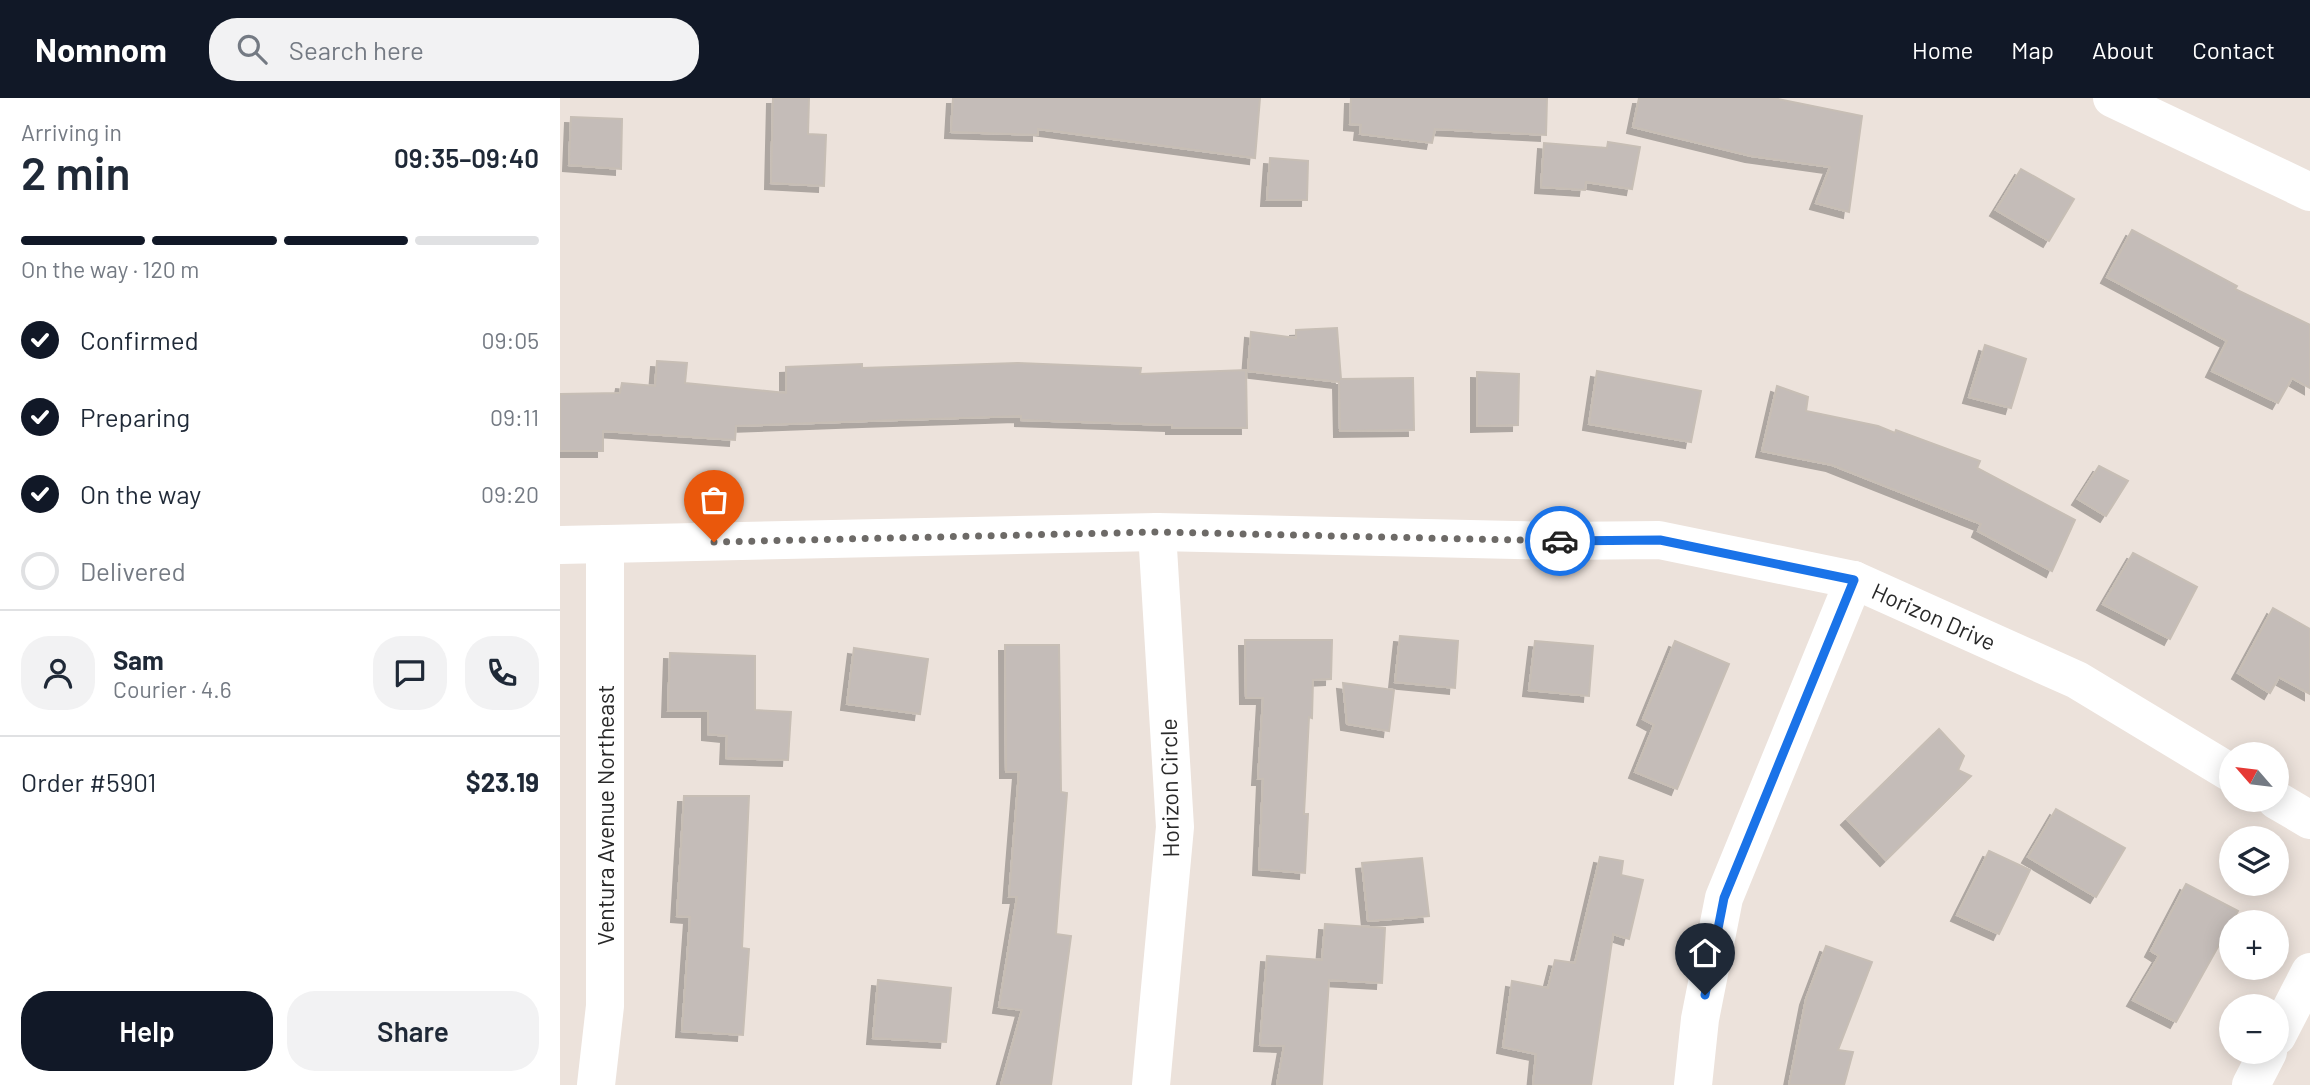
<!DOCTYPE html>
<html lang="en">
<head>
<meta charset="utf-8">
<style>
  :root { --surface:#fff; --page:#f2f2f3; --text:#1f2937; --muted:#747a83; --line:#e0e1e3; --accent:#111827 }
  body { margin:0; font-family:Barlow,sans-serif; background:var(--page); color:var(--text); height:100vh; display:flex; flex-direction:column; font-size:26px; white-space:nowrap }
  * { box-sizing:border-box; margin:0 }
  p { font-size:23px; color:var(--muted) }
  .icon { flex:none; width:38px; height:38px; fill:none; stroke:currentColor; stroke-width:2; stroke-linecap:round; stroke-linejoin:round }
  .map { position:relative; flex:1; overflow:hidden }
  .side { display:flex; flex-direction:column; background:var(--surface); width:560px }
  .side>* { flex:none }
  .needle { width:46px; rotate:298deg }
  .tools { position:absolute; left:1659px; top:644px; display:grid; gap:14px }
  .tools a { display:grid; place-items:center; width:70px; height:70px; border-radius:50%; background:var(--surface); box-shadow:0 4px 18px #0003; font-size:35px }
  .pin { position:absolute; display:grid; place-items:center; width:60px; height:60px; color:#fff; margin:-72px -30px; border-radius:50% 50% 50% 0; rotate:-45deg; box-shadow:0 0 7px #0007 }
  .pin .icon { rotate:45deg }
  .courier { position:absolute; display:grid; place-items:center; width:70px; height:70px; margin:-35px; border:5px solid #1a73e8; border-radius:50%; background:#fff; color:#222; box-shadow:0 2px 9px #0007 }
  .summary em { font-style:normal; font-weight:600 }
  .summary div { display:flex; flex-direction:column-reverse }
  .summary { display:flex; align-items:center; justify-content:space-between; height:119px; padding:0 21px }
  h1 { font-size:46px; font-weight:600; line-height:52px }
  .bar { display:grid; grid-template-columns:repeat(4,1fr); gap:10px 7px; align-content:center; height:84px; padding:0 21px }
  .bar i { height:9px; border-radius:5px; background:var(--line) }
  .bar .current { background:var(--accent) }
  .bar p { grid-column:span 4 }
  .line { display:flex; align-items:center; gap:18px; padding:0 21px; border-top:2px solid var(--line) }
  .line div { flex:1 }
  .round { display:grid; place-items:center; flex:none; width:74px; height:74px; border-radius:28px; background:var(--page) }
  ol { padding:0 21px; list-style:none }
  li { display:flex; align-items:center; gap:21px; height:77px }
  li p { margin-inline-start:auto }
  li .icon { padding:7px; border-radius:50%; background:var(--accent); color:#fff; stroke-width:4 }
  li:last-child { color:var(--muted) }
  li i { width:38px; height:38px; border:4px solid var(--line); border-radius:50% }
  .action { display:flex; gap:14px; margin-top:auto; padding:14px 21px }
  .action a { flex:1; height:80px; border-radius:28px; background:var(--accent); color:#fff; font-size:28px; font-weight:600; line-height:80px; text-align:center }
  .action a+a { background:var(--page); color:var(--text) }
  header { display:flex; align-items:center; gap:42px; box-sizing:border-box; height:98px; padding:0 35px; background:var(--accent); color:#fff }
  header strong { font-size:33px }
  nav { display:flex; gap:38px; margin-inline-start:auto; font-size:24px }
  .search { width:490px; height:63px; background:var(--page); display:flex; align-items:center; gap:18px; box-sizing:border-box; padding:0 24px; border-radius:28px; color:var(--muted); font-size:26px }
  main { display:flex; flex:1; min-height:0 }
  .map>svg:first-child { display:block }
  .building { fill:#c4bcb8; stroke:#c7beb5; stroke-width:2; filter:url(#shadow) }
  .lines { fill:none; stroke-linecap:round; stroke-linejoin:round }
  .minor { stroke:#fff; stroke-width:38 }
  .done { stroke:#6d6a67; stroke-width:7; stroke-dasharray:0 12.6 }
  .route { stroke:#1a73e8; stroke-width:9 }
  .labels { text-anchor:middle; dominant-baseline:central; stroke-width:7; stroke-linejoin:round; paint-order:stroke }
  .street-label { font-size:23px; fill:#292929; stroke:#fff }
</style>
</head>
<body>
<header>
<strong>Nomnom</strong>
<div class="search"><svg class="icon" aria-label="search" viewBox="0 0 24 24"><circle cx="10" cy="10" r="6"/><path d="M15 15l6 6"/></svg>Search here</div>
<nav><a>Home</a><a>Map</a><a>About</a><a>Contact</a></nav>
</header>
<main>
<section class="side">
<div class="summary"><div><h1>2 min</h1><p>Arriving in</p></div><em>09:35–09:40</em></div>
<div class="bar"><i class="current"></i><i class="current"></i><i class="current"></i><i></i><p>On the way · 120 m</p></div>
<ol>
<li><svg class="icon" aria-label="check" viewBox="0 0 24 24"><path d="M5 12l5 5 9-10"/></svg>Confirmed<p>09:05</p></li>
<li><svg class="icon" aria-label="check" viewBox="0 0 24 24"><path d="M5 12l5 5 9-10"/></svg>Preparing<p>09:11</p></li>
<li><svg class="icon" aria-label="check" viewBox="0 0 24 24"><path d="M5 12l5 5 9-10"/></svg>On the way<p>09:20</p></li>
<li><i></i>Delivered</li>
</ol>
<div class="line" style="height:126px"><a class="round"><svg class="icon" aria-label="person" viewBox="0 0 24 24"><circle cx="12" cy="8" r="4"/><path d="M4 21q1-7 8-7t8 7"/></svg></a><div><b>Sam</b><p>Courier · 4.6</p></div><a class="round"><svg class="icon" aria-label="chat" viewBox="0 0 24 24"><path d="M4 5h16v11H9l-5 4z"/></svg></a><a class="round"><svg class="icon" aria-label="phone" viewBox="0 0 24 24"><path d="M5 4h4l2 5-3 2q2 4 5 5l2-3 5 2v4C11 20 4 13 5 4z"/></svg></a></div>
<div class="line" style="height:91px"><div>Order #5901</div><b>$23.19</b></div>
<div class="action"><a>Help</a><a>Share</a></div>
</section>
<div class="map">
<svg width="1750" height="987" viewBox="0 0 1750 987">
  <defs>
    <filter id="shadow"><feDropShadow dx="-6" dy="6" stdDeviation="0" flood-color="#0004"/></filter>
  </defs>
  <rect width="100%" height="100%" fill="#ece2db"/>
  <g class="building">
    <polygon points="213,0 249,0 248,36 266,37 264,88 211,85"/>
    <polygon points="393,0 700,0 695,60 478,31 478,37 391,34"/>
    <polygon points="791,0 987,0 986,37 875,31 872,45 800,36 801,27 790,26"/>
    <polygon points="1079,0 1213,0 1302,18 1289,114 1256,105 1270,69 1191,58 1073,29"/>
    <polygon points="11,19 62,21 61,71 9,67"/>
    <polygon points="1048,44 1080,49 1072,91 1026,84 1025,92 981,89 984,45 1047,50"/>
    <polygon points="710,60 748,63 747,102 707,102"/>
    <polygon points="1461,71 1514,101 1489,143 1436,112"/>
    <polygon points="1572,132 1677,188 1675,191 1750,227 1750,290 1732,280 1718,305 1652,273 1667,243 1547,179"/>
    <polygon points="777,230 781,281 853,280 854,332 780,333 779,284 688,273 691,234 736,240 736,232"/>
    <polygon points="1425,247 1466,261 1451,310 1409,299"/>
    <polygon points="97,263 127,265 125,285 226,295 226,269 302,266 302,270 458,265 581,270 580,276 686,272 687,330 612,330 612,327 461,322 461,318 308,323 176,328 175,342 43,333 43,353 0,353 0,296 60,295 62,285 95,288"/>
    <polygon points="1037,273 1141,293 1131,344 1029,326"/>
    <polygon points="917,274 959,276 958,327 917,328"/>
    <polygon points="1217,288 1248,299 1246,313 1318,328 1335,335 1336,332 1420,363 1417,370 1515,422 1492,473 1418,433 1421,426 1272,367 1202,353"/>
    <polygon points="1539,368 1568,383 1546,418 1518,401"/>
    <polygon points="1573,455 1637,489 1610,541 1543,506"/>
    <polygon points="1713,510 1750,531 1750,596 1719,579 1710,595 1678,575"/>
    <polygon points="840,538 898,543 895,590 835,584"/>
    <polygon points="685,542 772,542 771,581 753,582 752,620 749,619 744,716 748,716 745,775 699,771 703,681 698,681 703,600 686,600"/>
    <polygon points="975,543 1033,548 1029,598 969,592"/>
    <polygon points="1115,543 1169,566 1117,691 1075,674 1094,627 1083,621"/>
    <polygon points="445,547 499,547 501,694 507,695 496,836 511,838 491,987 441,987 462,912 439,909 457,799 449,799 459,674 446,674"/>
    <polygon points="294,550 368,561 360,616 287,606"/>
    <polygon points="110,555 195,558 195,612 231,614 228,662 166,660 167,638 148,636 148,613 108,613"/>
    <polygon points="783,585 834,592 829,633 787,626"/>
    <polygon points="1379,631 1404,658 1398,672 1411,678 1326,762 1287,721"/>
    <polygon points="124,698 189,698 182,850 189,851 183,937 122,933 130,819 117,818"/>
    <polygon points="1496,711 1565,750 1536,799 1468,759"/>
    <polygon points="1429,753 1470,772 1439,836 1397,817"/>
    <polygon points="1040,759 1063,763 1061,777 1083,782 1069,841 1053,836 1031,987 973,987 976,956 943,949 952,883 988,890 995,862 1015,865"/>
    <polygon points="862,760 869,818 808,823 802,765"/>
    <polygon points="1626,786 1678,813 1616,924 1573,902 1599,858 1591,853"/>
    <polygon points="765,826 825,830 822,885 769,882 762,987 717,987 724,948 700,947 707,858 762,862"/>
    <polygon points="1266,848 1312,864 1278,952 1293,954 1284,987 1229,987 1246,901"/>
    <polygon points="318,882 391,890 386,944 313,940"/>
  </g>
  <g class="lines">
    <g class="minor">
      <polyline points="1552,0 1750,94"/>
      <polyline points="0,447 597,434 998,443 1099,442 1294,482 1517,582 1671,675"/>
      <polyline points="1716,702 1750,722"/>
      <polyline points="1717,938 1750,874"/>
      <polyline points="36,987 45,908 45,446"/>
      <polyline points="591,987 615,729 597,434"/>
      <polyline points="1133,987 1140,921 1164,800 1294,482"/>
      <polyline points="1691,987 1708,954"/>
    </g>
  </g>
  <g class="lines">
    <polyline class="done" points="154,444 597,434 1000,443"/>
    <polyline class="route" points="1000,443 1100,442 1294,482 1164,800 1145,897"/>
  </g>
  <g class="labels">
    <g class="street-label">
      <text transform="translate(1374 518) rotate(24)">Horizon Drive</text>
      <text transform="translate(609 690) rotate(-91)">Horizon Circle</text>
      <text transform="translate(45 717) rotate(-90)">Ventura Avenue Northeast</text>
    </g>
  </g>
</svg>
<div class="tools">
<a><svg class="needle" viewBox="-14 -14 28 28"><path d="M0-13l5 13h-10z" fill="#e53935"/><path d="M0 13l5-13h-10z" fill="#747a83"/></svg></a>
<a><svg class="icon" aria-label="layers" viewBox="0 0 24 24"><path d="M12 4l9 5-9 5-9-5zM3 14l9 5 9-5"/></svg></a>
<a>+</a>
<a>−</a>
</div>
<div class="pin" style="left:154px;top:444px;background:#ea580c"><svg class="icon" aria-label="bag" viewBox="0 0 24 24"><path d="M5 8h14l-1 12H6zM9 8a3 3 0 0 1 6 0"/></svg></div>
<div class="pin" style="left:1145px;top:897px;background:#1f2937"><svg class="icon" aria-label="home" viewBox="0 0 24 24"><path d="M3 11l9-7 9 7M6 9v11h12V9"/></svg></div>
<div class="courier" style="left:1000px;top:443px"><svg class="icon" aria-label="car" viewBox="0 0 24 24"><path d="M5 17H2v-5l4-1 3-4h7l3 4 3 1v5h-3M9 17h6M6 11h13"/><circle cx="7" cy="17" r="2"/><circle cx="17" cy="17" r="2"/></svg></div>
</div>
</main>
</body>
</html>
